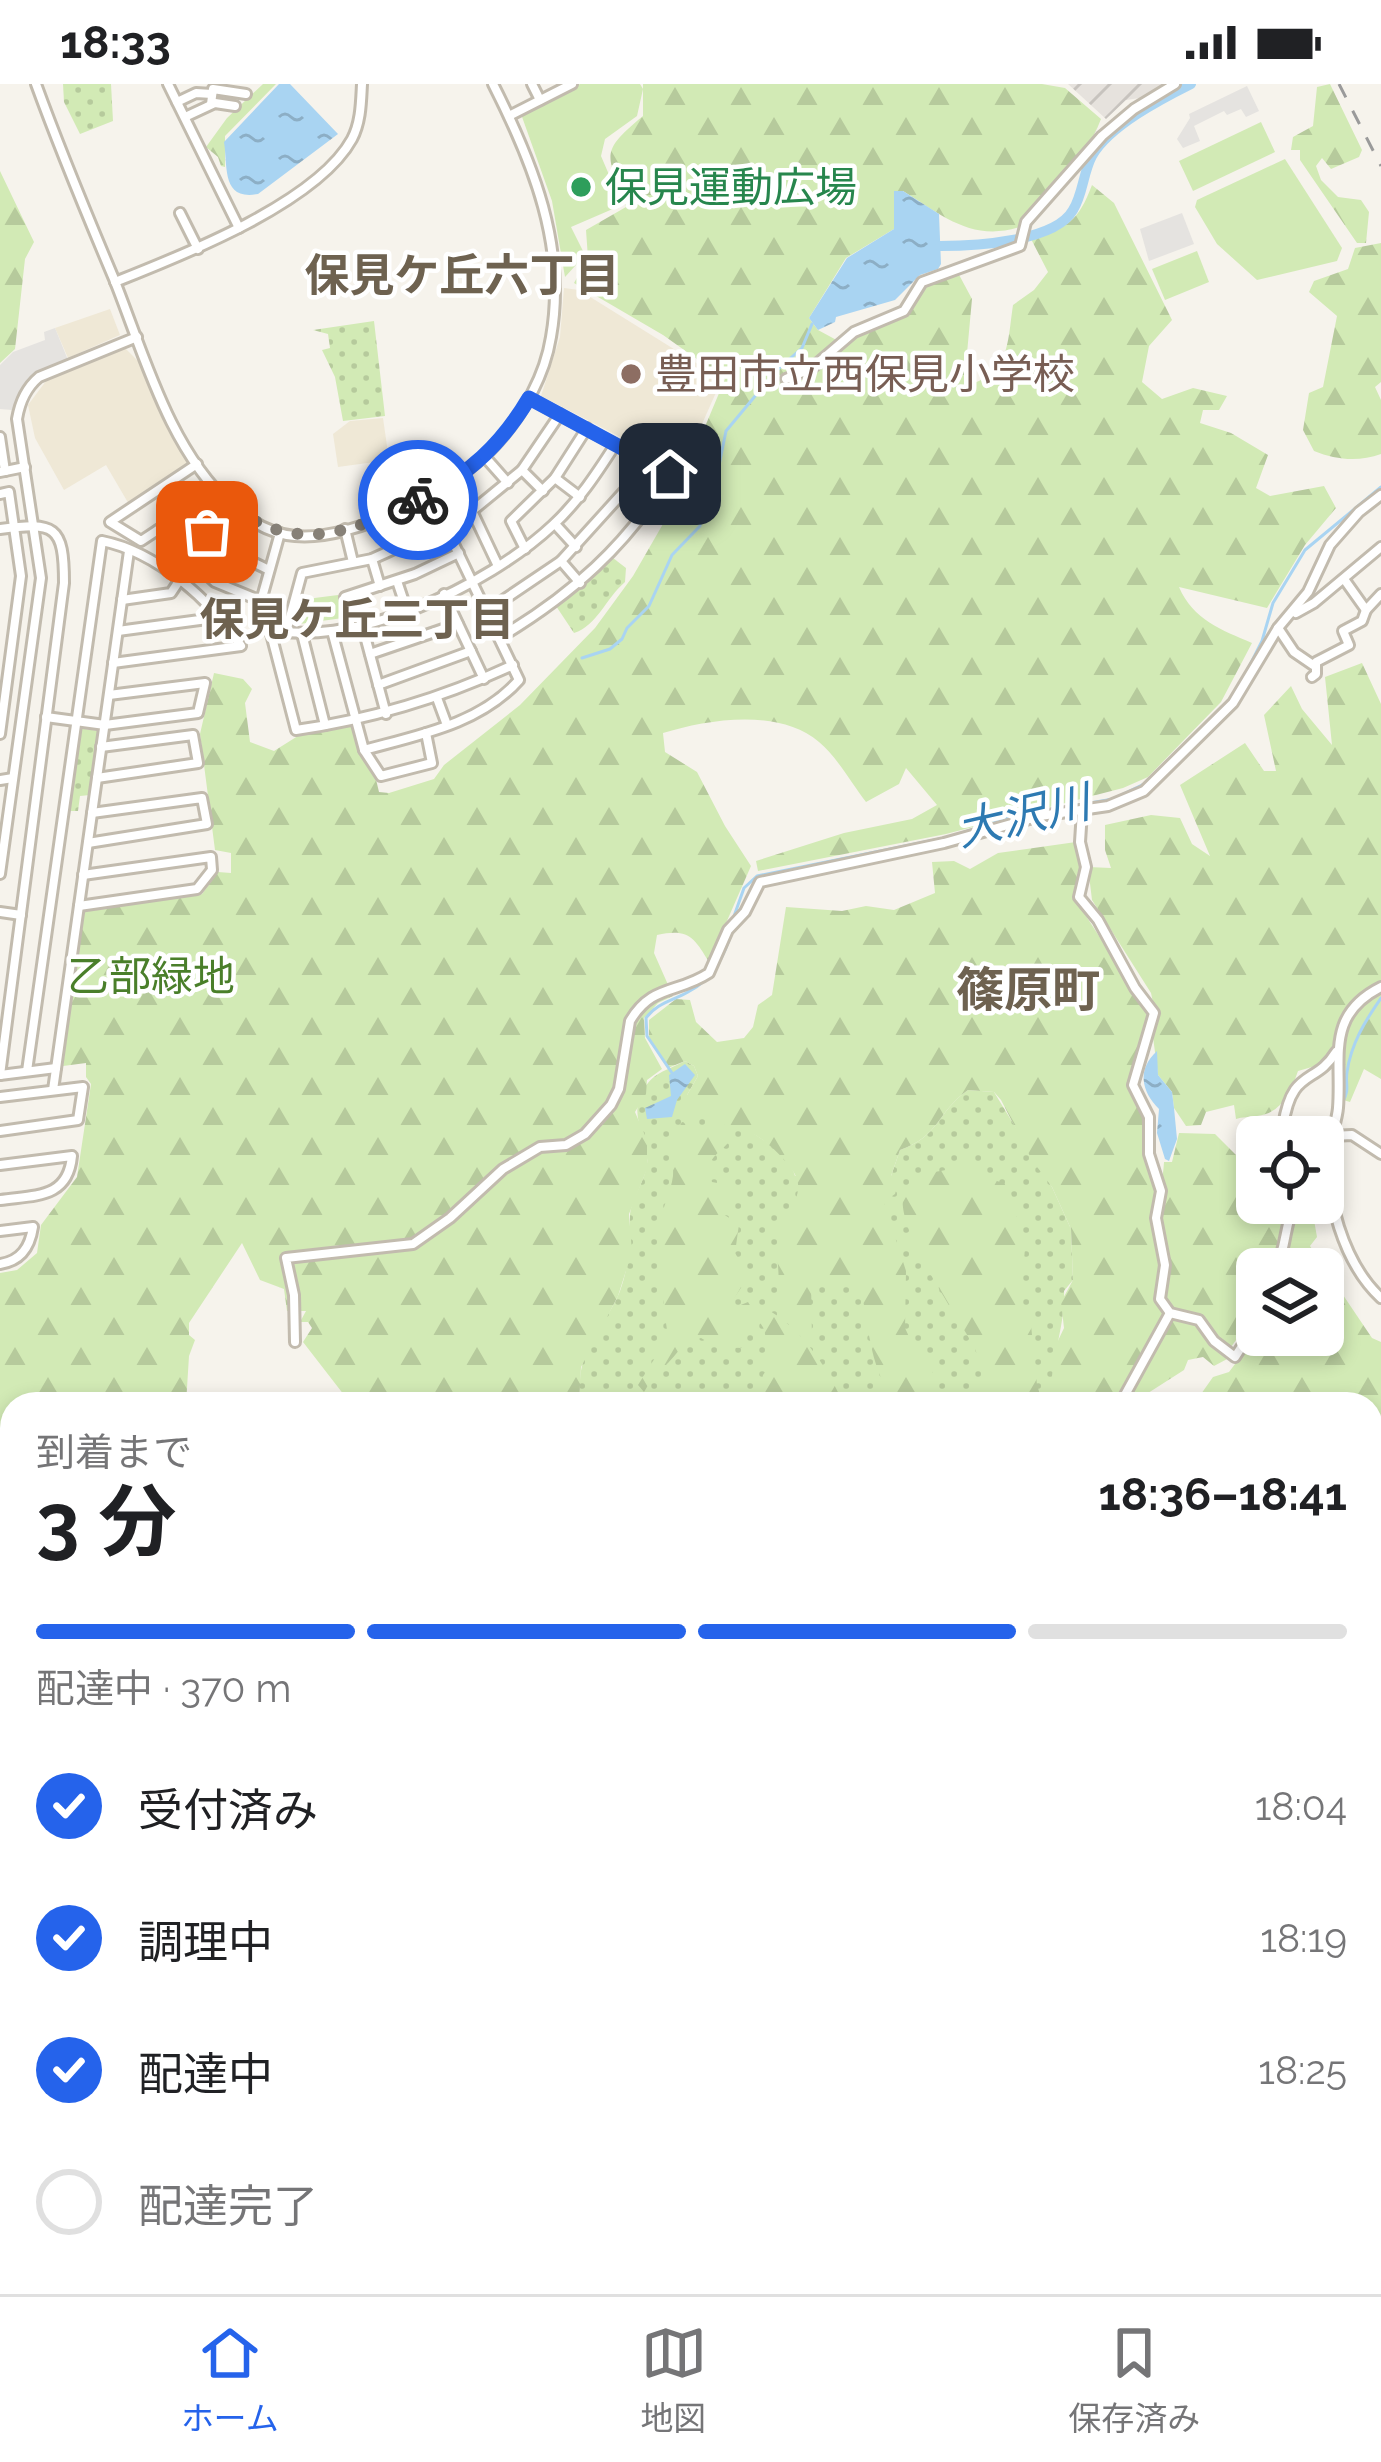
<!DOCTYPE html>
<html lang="ja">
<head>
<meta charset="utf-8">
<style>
  :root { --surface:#fff; --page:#f2f2f2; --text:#202124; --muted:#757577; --line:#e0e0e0; --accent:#2563eb }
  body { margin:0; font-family:Raleway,"Noto Sans JP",sans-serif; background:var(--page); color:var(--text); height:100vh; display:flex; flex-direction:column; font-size:45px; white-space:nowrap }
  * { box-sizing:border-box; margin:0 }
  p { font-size:39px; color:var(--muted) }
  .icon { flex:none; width:66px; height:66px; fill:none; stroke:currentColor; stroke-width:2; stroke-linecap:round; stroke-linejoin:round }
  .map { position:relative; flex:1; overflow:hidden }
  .details { position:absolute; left:0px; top:1308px; width:1383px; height:903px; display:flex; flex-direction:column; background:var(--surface); border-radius:36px 36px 0 0; box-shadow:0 6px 18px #0003 }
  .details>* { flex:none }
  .controls { position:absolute; left:1236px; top:1032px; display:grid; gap:24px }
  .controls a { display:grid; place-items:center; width:108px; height:108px; border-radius:18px; background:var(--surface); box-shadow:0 6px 18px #0003; font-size:60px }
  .pin { position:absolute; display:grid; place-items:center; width:102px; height:102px; color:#fff; margin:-51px; border-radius:24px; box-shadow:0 6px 18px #0006 }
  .courier { position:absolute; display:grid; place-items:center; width:120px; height:120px; margin:-60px; border:9px solid #2563eb; border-radius:50%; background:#fff; color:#222; box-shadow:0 3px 15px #0007 }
  .head em { font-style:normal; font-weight:700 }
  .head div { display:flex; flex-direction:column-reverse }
  .head { display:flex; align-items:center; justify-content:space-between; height:204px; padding:0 36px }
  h1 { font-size:78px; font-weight:700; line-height:90px }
  .bar { display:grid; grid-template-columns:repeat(4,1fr); gap:18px 12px; align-content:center; height:144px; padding:0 36px }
  .bar i { height:15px; border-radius:9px; background:var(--line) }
  .bar .active { background:var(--accent) }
  .bar p { grid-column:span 4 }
  ol { padding:0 36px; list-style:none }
  li { display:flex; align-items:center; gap:36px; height:132px }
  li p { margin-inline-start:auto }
  li .icon { padding:12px; border-radius:50%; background:var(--accent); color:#fff; stroke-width:4 }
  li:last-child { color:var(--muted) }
  li i { width:66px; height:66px; border:6px solid var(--line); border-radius:50% }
  .status { display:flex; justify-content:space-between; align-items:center; height:84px; padding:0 60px; background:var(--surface); direction:ltr }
  .status svg { height:33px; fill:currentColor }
  .dock { display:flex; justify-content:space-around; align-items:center; height:168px; border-top:3px solid var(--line); background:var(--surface); font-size:33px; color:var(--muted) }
  .dock a { display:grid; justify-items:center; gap:6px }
  .dock .active { color:var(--accent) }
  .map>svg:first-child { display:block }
  .industrial { fill:url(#industrial-furrows) }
  .education { fill:#efe8d6 }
  .grass { fill:url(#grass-dots) }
  .forest { fill:url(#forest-firs) }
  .pitch { fill:#d2eab5 }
  .parking { fill:#e5e3e0 }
  .water { fill:url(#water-ripples) }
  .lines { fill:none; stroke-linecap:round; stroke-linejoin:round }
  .stream { stroke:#a9d4f2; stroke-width:3 }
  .river { stroke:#a9d4f2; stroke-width:10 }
  .minor-casing { stroke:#c2bbae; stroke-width:14 }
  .minor { stroke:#fff; stroke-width:8 }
  .rail { stroke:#9a9a9a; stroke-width:3; stroke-dasharray:15 15; stroke-linecap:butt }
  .done { stroke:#878178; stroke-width:12; stroke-dasharray:0 21.6 }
  .route { stroke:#2563eb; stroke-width:15 }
  .leisure-dot { fill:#2e9e5b; stroke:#fff; stroke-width:4.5 }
  .education-dot { fill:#8d6e63; stroke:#fff; stroke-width:4.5 }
  .labels { text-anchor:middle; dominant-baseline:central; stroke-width:9; stroke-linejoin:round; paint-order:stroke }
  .leisure-label { font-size:42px; fill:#27864d; stroke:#fff; text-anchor:start }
  .education-label { font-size:42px; fill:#785e54; stroke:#fff; text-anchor:start }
  .park-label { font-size:42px; fill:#4a7f2a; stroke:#fff }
  .neighbourhood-label { font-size:45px; font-weight:bold; fill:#6e6250; stroke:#fff }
  .water-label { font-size:45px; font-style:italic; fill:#2e7ab2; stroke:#fff }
  .quarter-label { font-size:48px; font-weight:bold; fill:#6e6250; stroke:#fff }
</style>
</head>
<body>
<div class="status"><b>18:33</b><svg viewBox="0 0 49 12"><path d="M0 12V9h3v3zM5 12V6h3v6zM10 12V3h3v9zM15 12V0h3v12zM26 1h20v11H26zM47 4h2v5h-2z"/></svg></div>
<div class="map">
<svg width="1381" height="2210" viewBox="0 0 1381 2210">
  <defs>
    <pattern id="industrial-furrows" width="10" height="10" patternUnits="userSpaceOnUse" patternTransform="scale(3)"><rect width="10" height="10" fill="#e6e2dd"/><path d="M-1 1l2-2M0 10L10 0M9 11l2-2" fill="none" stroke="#c7c3be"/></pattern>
    <pattern id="grass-dots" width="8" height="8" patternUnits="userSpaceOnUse" patternTransform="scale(3)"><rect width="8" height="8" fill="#d2eab5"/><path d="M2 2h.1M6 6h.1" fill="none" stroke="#b6ca9c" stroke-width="1.8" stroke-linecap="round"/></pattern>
    <pattern id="forest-firs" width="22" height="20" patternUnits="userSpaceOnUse" patternTransform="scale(3)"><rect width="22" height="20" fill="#d2eab5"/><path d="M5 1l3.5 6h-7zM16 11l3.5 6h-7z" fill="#b6ca9c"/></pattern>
    <pattern id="water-ripples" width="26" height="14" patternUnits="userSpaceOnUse" patternTransform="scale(3)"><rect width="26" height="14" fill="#a9d4f2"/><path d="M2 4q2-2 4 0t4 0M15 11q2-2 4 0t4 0" fill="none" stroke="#8caec5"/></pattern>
  </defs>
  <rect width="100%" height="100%" fill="#f6f3ec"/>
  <polygon class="industrial" points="1068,0 1164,0 1140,14 1126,16 1106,35"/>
  <g class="education">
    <polygon points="564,204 579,206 722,295 682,385 541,312 560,253"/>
    <polygon points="110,225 120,251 68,274 55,244"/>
    <polygon points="125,264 139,278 188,379 188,383 130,422 106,381 64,406 35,354 28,321 46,297"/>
    <polygon points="383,334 389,376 338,383 333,350 350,337"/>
  </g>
  <g class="grass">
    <polygon points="63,0 111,0 113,37 80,50 64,18"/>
    <polygon points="374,237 385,332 343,337 335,293 322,266 330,264 328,250 313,246"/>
    <path d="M613,474L626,484L625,498C606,514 597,542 574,549L556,522Z"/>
    <polygon points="338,511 343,534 292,541 299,516"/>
    <polygon points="78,644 99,647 90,711 80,712 78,727 67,727"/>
    <path d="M685,977L694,982L698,992L687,1011C715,1027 788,1062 795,1092H891L900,1066C940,1052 936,1029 968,1006L994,1008L1052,1103L1071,1145L1073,1196L1064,1207C1066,1247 1045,1281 1058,1320H579C580,1308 579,1294 582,1282C587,1255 610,1233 620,1207C630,1178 629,1163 630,1133C630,1116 645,1098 647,1080C649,1058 632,1036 639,1017C648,989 662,989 685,977Z"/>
    <polygon points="1381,1386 1381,1595 1371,1609 1371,1389"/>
    <polygon points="1381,1642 1381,1902 1371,1915 1371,1652"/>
    <polygon points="12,1794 12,2177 0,2184 0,1802"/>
    <polygon points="283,2199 1172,2199 1175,2210 281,2210"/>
  </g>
  <g class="forest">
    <polygon points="263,0 276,0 225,52 225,83 221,82 218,73 206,63 227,34"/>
    <path d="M643,0H1042L1065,4L1101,35C1085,79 1042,103 1020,143C972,158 943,132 903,107L894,145L846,174L809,234L818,246L842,259L854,249L906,228L917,209L929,198L957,187L972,215L964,302C1010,291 1007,261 1013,221L1034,206L1048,188L1031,155C1068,143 1078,138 1092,101L1114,119L1172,236L1149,262L1142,298L1162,315L1193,304L1227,312L1219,326H1203L1200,339L1231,349L1268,371L1256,404L1270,412L1324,402L1336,424L1305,461L1267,524L1179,503C1193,536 1222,546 1252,559L1221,618L1148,693L1123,704L946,750L758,787L756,777L844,749L912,735L937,721L906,684L899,700L866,718C852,700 837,673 819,658C779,624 709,635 663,649L665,668L697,688L725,742L751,782L709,878C694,853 688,844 657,851L654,869L673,912L658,919L644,934L645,954L662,985L647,996L646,1010L635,1028L647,1056V1085L629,1130L632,1168L618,1212L581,1283L579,1320H351L303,1258L312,1244L308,1238H300L306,1227H287L284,1205L260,1196L242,1159L189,1239V1251L195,1256L189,1272L186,1320H12V1872L0,1844V1189L17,1186L37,1169L41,1141L77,1093L91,1000L86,993V979L63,982L83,828L202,810L218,788L231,789V769L215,766L200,650L214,589L243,595L252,605L245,619L250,658L274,667L301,650L351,642L362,673L374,687L379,708L389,709L434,695L444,681L520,621L595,544L633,492L667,433L725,295L663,251L574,199L588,174L586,146L626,123C608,70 597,70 643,32Z"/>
    <polygon points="1330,0 1362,66 1359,73 1331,85 1322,74 1316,82 1321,96 1338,113 1361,116 1369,128 1366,159 1357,159 1300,76 1300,66 1291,66 1293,53 1313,42 1317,3"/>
    <polygon points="0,87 34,158 25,175 15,265 0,279"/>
    <path d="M1381,159V298L1375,303L1381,316V370C1359,378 1336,376 1314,367L1303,346L1309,309L1323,303L1337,232L1309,208L1314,197L1348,185L1355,164Z"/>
    <path d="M1362,579L1381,620V995L1364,985L1350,1018L1340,1015L1338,980L1344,966L1336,962L1319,981L1298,987C1290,1010 1281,1029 1257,1032C1249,1033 1242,1033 1236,1035L1234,1021L1206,1028L1201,1041L1186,1042L1174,1024L1172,1008L1158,991L1153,953L1157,937L1151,909L1092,816L1088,783L1111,784L1105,766V741L1151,731L1180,734L1192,760L1210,772L1180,701L1245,659L1264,687H1276L1264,631L1291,602L1302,625L1332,661L1325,593Z"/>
    <path d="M1076,758L1084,784L1077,818L1150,931L1131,1002L1148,1035L1147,1074L1157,1117L1154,1140L1162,1189L1157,1219L1164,1230L1197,1237L1214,1261L1229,1274L1214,1282L1203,1273L1188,1276L1184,1286L1145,1311L1147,1320H1058L1051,1302L1055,1263L1064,1244L1061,1218L1073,1196L1071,1145L1052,1103L1032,1076L1001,1016L994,1008L968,1006C936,1029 940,1052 900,1066L891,1092L898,1100L895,1110L884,1118L906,1187L905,1244L916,1268L931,1284L945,1320H895C882,1300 874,1279 870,1256C864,1230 870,1224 853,1201L811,1197L812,1257L772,1222C785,1201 774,1174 778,1150C781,1132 800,1120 798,1100C798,1084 762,1052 749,1048C728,1041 708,1038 687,1029V1011L698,992L694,982L685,977L668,984L649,953V936L676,915L690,916L696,938L717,958L744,954L753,943L758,921L772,911L786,823L842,827L866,822L894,826L935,809L932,778L954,777L970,785L998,769Z"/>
    <path d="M682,1038L729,1049L732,1054C720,1071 702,1074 712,1098L728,1101L737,1115L723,1130L739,1140L735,1169L746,1187L743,1201L729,1221L731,1225L748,1218L754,1228L744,1264L716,1263L701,1254L683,1260C672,1279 654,1289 644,1308L638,1301L668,1253C662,1213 659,1178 661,1138C662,1123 671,1108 673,1092C674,1070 668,1060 682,1038Z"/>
    <path d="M1179,1049L1215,1050L1239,1074L1257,1075V1119H1288L1279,1121L1277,1131L1284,1138L1283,1163L1273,1185H1257V1227L1231,1263C1218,1258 1218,1252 1208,1243C1194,1229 1175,1234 1163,1216C1168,1182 1163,1170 1159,1137C1157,1119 1163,1097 1164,1078H1172Z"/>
    <path d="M961,1075L979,1092L1004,1099L1011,1110L1025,1164L1021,1215L1031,1241L1037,1301L1043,1320H986C982,1304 982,1280 975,1265C960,1234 889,1139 905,1106C914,1087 938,1089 954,1084Z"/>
    <polygon points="1300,1119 1311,1119 1317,1153 1310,1162 1372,1254 1381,1258 1381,1382 1371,1385 1371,1320 1194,1320 1213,1293 1229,1288 1257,1251 1323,1251 1323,1185 1280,1185"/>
    <path d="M758,1220C802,1243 823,1277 844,1320H757L763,1291L771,1280L764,1245L756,1232Z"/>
    <polygon points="1381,1693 1381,1784 1371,1812 1371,1717"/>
    <polygon points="12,2177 12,2199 283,2199 281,2210 0,2210 0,2184"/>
    <polygon points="433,2199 595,2199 593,2210 437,2210"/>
  </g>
  <g class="pitch">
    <polygon points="580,0 640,0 643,5 637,32 605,55 601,72 622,121 571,143 585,171 565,193 552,117 521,30"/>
    <polygon points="1261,38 1275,68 1193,107 1179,77"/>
    <polygon points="1285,75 1342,164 1337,177 1257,196 1217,160 1195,123 1197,116"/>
    <polygon points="1197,167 1209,198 1165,216 1152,185"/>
  </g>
  <g class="parking">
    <polygon points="1247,2 1259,27 1246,33 1241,25 1227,31 1224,27 1194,42 1200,57 1183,64 1177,55 1190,34 1189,30"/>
    <polygon points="1182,129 1194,160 1149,177 1140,145"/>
    <polygon points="55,244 68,276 33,291 22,302 12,326 0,325 0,281 13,268 45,256 44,248"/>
  </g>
  <g class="water">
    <path d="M279,0H290L338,50L258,110C221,117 228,82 224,58Z"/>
    <polygon points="894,107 903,107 939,130 941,180 938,185 920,191 895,216 836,233 835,238 818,246 809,234 847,174 894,145"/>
    <path d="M1157,967L1158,991L1172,1008L1174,1024L1177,1055L1169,1077L1165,1075L1157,1049L1159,1025C1141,1007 1137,985 1157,967Z"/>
    <polygon points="685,980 695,991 677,1016 672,1033 647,1035 645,1024 671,1012 669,991"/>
  </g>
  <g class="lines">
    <g class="stream">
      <polyline points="582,574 610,565 622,555 627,544 649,522 672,471 700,442 701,426 718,386 726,347 776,287 802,264 812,240"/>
      <polyline points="1242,597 1262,557 1273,519 1305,466 1381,403"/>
      <polyline points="1212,634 1231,615"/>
      <polyline points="733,835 744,804 757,792 949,753 1015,732 1113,715 1144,700 1193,654"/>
      <path d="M672,989L647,952L646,934C657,919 672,917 688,908C714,895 724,872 733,845"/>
      <path d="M1343,1017C1350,1005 1345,1001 1347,988C1351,960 1365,937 1381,914"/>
      <polyline points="1371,2133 1381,2130"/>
    </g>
    <path class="river" d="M940,162C974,162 1055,158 1073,126C1083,110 1083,89 1092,72C1109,42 1161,15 1191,0"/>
    <g class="minor-casing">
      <g id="minor">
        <path d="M36,0C60,66 87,131 114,195C144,270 169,365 231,421C249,437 271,450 295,452C355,458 460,403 498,358C524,329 545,291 551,253C567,163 533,79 493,0"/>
        <polyline points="168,0 239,144"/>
        <polyline points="532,0 540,16"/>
        <polyline points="177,18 196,9 212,10"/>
        <polyline points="211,20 213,5 246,10"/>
        <polyline points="509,32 572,0"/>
        <polyline points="185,33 215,19 235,22"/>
        <polyline points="180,129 198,165"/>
        <path d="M115,198C181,172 317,119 352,55C361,38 361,18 362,0"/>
        <polyline points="786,295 812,284 854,248 904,227 922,198 1020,162 1026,138 1102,52 1134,25 1175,0"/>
        <polyline points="0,353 5,387"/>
        <polyline points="485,373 508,399"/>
        <polyline points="197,380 110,438 141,457 185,428 224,464 269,486"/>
        <polyline points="522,386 543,407"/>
        <polyline points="0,388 25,383"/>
        <polyline points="555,394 580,413"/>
        <polyline points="0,410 9,408 21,492 0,650"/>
        <polyline points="555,440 576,463"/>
        <path d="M0,445C55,438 64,441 64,499L0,991"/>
        <polyline points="345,445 353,478"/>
        <polyline points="158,446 215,498 261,517"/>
        <polyline points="207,448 232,422"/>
        <path d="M280,449L261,517L259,543C349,569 488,502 553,441C578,418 597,389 615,361"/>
        <polyline points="525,465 511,437 555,394 587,344"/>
        <polyline points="372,475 380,502"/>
        <polyline points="561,477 580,499"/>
        <polyline points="498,482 472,427 522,386 560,330"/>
        <polyline points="202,488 224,464"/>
        <polyline points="1344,495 1366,526 1381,510"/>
        <polyline points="397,497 407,527"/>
        <polyline points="444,510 484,595"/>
        <polyline points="122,516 171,509 179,497"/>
        <polyline points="487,527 561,477 628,403 654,416"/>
        <polyline points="1296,529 1314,519 1381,463"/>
        <polyline points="362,541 386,630"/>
        <polyline points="351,543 345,513 415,490 459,469"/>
        <polyline points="1278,544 1294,568 1313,581"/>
        <path d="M270,546L296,646C373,635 442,614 513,581"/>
        <polyline points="118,547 222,533"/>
        <polyline points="332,547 364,666 381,692 432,679 426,649"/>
        <polyline points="286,548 302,489 372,475 445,442"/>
        <polyline points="302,550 325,641"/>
        <path d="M499,554C571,511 627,462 670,390L529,314"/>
        <polyline points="370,570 458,540"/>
        <polyline points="1312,593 1316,590 1316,578 1349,561 1343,547 1362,537 1366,526"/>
        <polyline points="378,601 471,567"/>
        <polyline points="437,614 447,641"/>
        <polyline points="46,633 105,641 198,629 205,599 109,611"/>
        <path d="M364,666C419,651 480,640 519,596L430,410"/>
        <polyline points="97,694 198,679 193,651 101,663"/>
        <polyline points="0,696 13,694"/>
        <polyline points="1082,727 1080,758 1086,783 1079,813 1098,836 1135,904 1154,929 1133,1001 1149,1033 1149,1070 1161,1107 1156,1134 1165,1181 1160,1215 1170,1229 1199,1236 1214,1257 1235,1273 1257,1239"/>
        <polyline points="88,759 207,740 202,714 92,729"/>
        <path d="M0,790L41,494L17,335C20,317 26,304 39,293L137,253"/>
        <polyline points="79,822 197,805 212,786 211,773 83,791"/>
        <polyline points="0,828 21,831"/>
        <path d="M1381,903C1325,931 1342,974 1338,1024C1337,1036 1332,1048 1330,1060C1323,1110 1344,1180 1381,1214"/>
        <path d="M27,987L102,457C157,468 211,516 241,562L113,579"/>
        <polyline points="0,991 56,984"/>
        <polyline points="53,1006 129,467"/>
        <polyline points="0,1013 83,1003 78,1036 0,1047"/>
        <polyline points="1332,1052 1352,1051 1381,1070"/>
        <path d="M1289,1053L1283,1042C1292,983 1315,1002 1336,968"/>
        <path d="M0,1081L72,1072C68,1115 35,1111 0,1116"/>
        <path d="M0,1147L33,1143C30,1163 21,1177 0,1180"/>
        <path d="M1275,1185C1287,1164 1284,1141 1295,1119"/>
        <path d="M295,1258L294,1211L286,1174L413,1160L450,1134L503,1085L540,1063L566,1061L585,1050L611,1021L619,1005L630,937C652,900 677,910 709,889L728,846L745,828L760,798L944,759L1040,732L1108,722L1144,707L1233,619L1278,544L1308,508L1330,461L1359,428L1381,411"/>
        <polyline points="1120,1320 1170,1229"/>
        <polyline points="1371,1387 1381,1383"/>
        <polyline points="1371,1615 1381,1600"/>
        <polyline points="1371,2184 1381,2180"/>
      </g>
    </g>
    <use href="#minor" class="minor"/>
    <polyline class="rail" points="1339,0 1381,82"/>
  </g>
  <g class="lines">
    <path class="done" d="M207,448L232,422C296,471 352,448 418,416"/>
    <path class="route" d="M418,416C467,393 502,360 529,314L670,390"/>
  </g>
  <circle class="leisure-dot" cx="581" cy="103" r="12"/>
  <circle class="education-dot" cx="631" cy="290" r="12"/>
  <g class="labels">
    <g class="leisure-label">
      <text x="605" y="103">保見運動広場</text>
    </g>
    <g class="education-label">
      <text x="655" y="290">豊田市立西保見小学校</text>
    </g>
    <g class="park-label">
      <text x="151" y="892">乙部緑地</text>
    </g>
    <g class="neighbourhood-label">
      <text x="462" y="191">保見ケ丘六丁目</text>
      <text x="357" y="535">保見ケ丘三丁目</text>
    </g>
    <g class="water-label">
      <text transform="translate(1023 732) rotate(-13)">大沢川</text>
    </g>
    <g class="quarter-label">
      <text x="1028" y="906">篠原町</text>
    </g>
  </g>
</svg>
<div class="controls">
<a><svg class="icon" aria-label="locate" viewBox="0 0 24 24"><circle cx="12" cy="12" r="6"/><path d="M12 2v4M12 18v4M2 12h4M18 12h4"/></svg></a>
<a><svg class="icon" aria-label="layers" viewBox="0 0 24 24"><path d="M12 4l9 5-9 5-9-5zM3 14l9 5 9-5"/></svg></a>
</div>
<div class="pin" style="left:207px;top:448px;background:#ea580c"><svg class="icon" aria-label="bag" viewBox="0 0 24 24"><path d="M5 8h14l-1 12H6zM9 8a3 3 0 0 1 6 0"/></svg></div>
<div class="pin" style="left:670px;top:390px;background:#1f2937"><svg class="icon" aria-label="home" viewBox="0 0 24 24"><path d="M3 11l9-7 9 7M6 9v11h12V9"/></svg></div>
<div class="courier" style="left:418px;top:416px"><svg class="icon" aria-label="bike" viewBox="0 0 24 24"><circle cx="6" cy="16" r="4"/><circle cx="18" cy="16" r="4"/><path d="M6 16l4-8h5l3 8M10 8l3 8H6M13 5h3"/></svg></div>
<section class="details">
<div class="head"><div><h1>3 分</h1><p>到着まで</p></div><em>18:36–18:41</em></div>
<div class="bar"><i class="active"></i><i class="active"></i><i class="active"></i><i></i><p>配達中 · 370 m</p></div>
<ol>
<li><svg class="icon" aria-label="check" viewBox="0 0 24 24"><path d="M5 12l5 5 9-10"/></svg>受付済み<p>18:04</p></li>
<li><svg class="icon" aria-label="check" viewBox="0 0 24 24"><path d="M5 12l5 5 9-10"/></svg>調理中<p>18:19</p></li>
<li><svg class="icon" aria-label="check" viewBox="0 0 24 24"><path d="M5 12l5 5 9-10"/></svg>配達中<p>18:25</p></li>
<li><i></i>配達完了</li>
</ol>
</section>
</div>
<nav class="dock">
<a class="active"><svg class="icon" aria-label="home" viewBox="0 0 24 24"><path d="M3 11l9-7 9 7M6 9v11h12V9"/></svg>ホーム</a>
<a><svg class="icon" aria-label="map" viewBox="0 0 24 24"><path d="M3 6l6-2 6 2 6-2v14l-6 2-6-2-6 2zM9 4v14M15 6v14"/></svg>地図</a>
<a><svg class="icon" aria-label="saved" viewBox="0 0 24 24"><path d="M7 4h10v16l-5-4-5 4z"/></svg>保存済み</a>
</nav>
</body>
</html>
